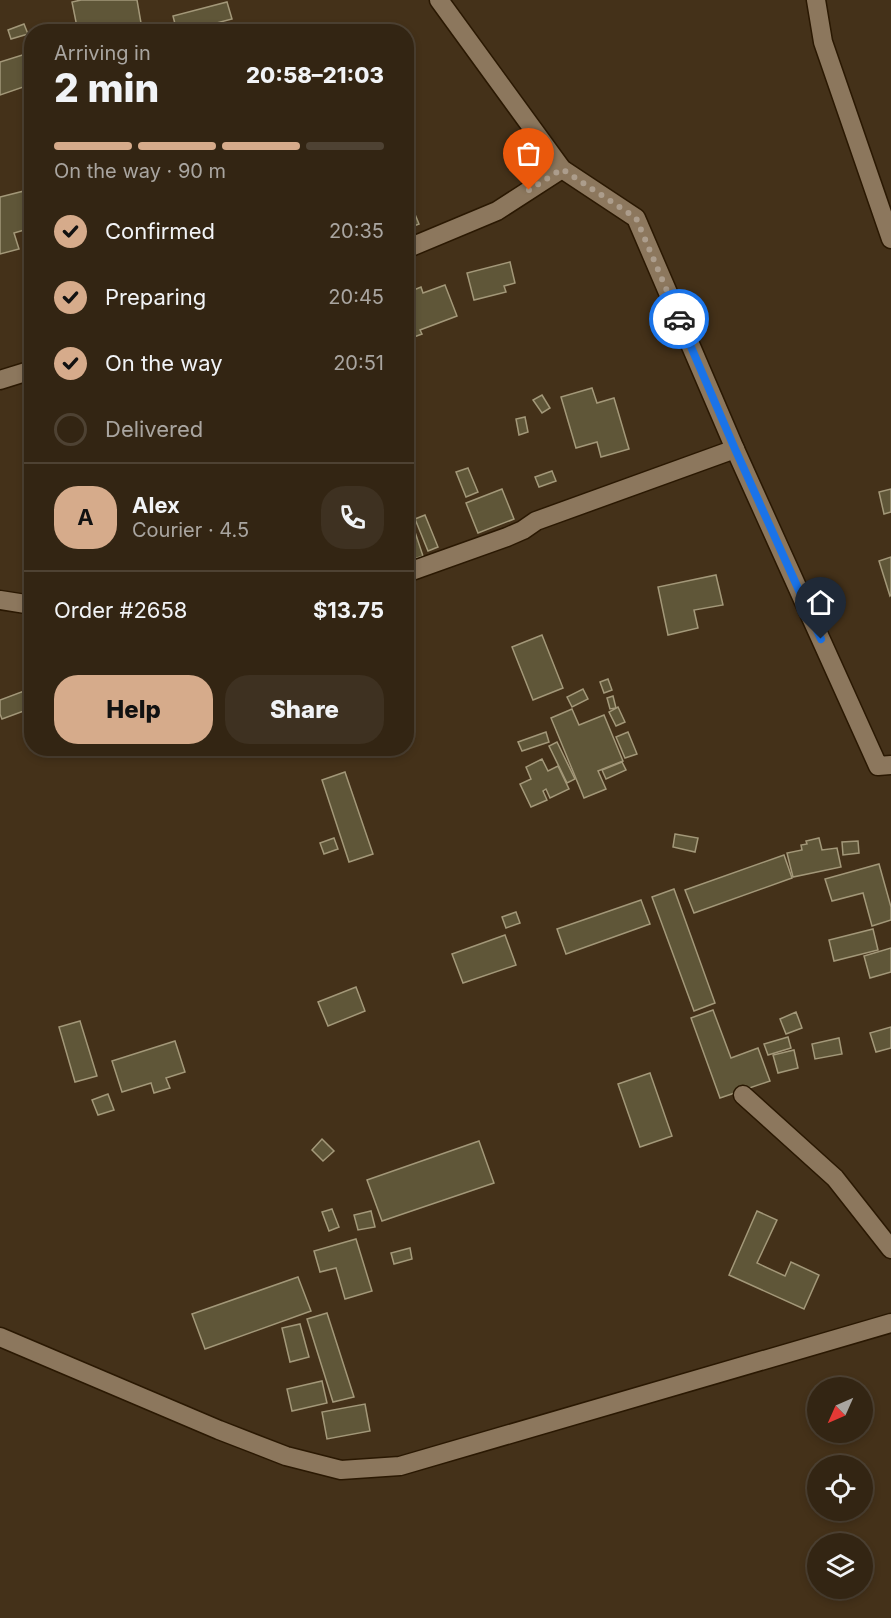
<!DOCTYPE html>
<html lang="en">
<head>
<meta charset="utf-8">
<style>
  :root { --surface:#332513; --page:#3e3121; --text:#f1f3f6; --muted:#a9a5a0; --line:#4e4233; --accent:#d6ab8b }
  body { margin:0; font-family:Inter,sans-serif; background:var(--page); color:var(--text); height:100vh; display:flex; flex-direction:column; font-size:22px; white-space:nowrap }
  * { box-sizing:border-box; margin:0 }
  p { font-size:20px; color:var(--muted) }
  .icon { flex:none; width:33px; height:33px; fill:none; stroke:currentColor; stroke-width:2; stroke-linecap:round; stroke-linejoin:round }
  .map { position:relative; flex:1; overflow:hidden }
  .sheet { position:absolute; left:24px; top:24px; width:390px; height:732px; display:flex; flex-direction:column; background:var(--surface); border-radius:24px; box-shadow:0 3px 9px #0003,0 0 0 2px var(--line) }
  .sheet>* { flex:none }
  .needle { width:39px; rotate:225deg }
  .tools { position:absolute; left:807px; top:1377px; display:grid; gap:12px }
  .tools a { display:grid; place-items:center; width:66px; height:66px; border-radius:50%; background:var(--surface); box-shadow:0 3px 9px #0003,0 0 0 2px var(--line); font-size:30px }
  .pin { position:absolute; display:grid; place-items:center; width:51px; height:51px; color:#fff; margin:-62px -26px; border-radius:50% 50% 50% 0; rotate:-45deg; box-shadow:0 0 6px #0007 }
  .pin .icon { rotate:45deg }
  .courier { position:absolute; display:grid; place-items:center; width:60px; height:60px; margin:-30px; border:4px solid #1a73e8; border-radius:50%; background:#fff; color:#222; box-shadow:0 2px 8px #0007 }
  .head em { font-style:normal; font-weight:800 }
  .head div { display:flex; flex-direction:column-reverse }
  .head { display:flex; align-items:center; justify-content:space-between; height:102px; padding:0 30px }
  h1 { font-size:39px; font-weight:800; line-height:45px }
  .bar { display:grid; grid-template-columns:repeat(4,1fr); gap:9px 6px; align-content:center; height:72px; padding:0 30px }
  .bar i { height:8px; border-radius:4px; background:var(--line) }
  .bar .on { background:var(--accent) }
  .bar p { grid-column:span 4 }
  .line { display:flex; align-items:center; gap:15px; padding:0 30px; border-top:2px solid var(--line) }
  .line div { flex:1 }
  .round { display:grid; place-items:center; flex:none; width:63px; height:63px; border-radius:24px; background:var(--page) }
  ol { padding:0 30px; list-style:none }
  li { display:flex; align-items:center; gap:18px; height:66px }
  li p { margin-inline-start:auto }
  li .icon { padding:6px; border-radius:50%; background:var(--accent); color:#111; stroke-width:4 }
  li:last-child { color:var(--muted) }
  li i { width:33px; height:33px; border:3px solid var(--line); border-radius:50% }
  .button { display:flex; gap:12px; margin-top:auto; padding:12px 30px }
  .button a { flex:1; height:69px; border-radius:24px; background:var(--accent); color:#111; font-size:24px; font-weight:800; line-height:69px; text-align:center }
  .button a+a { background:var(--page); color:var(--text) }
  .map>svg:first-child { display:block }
  .building { fill:#5f5638; stroke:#a39879; stroke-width:1.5 }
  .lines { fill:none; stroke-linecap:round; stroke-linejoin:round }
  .minor-casing { stroke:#2a1802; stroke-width:21 }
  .minor { stroke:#8c775d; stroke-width:18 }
  .done { stroke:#ac9d8c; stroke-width:6; stroke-dasharray:0 10.8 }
  .route { stroke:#1a73e8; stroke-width:8 }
</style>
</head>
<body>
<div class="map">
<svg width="891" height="1618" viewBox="0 0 891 1618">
  <rect width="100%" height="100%" fill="#443119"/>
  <g class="building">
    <polygon points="81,0 137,0 141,23 108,30 108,32 78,32 72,2"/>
    <polygon points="227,2 232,19 182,32 177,32 173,16"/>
    <polygon points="24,24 28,34 11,39 8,30"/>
    <polygon points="32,52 32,84 0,95 0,62"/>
    <polygon points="24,191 28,206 31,205 32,207 32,219 29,219 31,228 14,233 19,249 0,254 0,197"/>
    <polygon points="408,197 419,224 406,229 406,198"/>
    <polygon points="510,262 515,283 504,286 506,292 474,300 467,273"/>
    <polygon points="445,285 457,316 420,330 422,334 406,340 406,293 421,287 423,293"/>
    <polygon points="592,388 597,403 614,398 629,449 601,457 597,442 576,448 561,397"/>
    <polygon points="542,395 550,408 542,413 533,400"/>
    <polygon points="525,417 528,432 519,435 516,419"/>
    <polygon points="468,468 478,492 466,497 456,472"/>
    <polygon points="552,471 556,481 539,487 535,477"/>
    <polygon points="502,489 514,519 478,533 466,503"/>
    <polygon points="891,489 891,512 884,514 879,492"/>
    <polygon points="425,515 438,547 428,551 415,519"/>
    <polygon points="413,526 423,556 406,562 406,529"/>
    <polygon points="891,557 891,595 890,596 879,561"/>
    <polygon points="716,575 723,605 694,610 698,628 668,635 658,587"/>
    <polygon points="542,635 563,688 533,700 512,647"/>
    <polygon points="608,679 612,690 604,693 600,682"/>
    <polygon points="32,688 32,708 2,719 0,714 0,700"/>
    <polygon points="583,689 588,699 572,707 567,697"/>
    <polygon points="613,696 616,708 610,709 607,698"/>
    <polygon points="618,707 625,722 616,726 609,712"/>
    <polygon points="572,709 579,725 604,715 623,761 598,771 606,789 584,798 551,718"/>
    <polygon points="546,732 549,742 522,751 518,742"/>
    <polygon points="628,732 637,754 625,758 616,737"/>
    <polygon points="557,742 575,779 567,783 549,746"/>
    <polygon points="542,759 548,771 558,766 569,789 550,798 546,789 543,791 547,800 531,807 520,784 531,779 526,767"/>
    <polygon points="622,762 626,770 606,779 602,770"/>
    <polygon points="345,772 373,854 349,862 322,780"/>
    <polygon points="675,834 698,838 695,852 673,847"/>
    <polygon points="334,838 338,849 324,854 320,843"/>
    <polygon points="819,838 822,850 837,848 841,867 793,877 787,853 802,850 801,845 807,844 806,841"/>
    <polygon points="858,841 859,853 843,855 842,842"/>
    <polygon points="784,855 792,878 694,913 685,890"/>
    <polygon points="879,864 891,907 891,920 872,926 863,893 832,901 825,879"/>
    <polygon points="674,889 715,1003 694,1011 652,897"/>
    <polygon points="641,900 650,924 566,954 557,929"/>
    <polygon points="516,912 520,923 506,928 502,917"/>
    <polygon points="873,929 878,950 834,961 829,940"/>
    <polygon points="505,935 516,965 463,983 452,954"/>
    <polygon points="891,948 891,972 870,978 864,956"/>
    <polygon points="356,987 365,1011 328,1026 318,1002"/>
    <polygon points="713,1010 731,1058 758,1048 770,1081 720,1098 691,1018"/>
    <polygon points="796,1012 802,1028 786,1034 780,1019"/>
    <polygon points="80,1021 97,1076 75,1082 59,1027"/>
    <polygon points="891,1027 891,1048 876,1052 870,1033"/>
    <polygon points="788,1037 791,1048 768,1055 764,1044"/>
    <polygon points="839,1038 842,1054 815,1059 812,1044"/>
    <polygon points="175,1041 185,1072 166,1078 170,1088 154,1093 151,1083 122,1092 112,1061"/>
    <polygon points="794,1050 798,1068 778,1073 773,1055"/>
    <polygon points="650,1073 672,1136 640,1147 618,1084"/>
    <polygon points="108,1094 114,1110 98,1115 92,1100"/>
    <polygon points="322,1139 334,1151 323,1161 312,1150"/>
    <polygon points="479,1141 494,1183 382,1221 367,1180"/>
    <polygon points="332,1209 339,1227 329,1231 322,1212"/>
    <polygon points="371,1211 375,1227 358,1230 354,1215"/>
    <polygon points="757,1211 777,1220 757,1263 785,1276 791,1262 819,1275 804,1309 729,1275"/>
    <polygon points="356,1239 372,1291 345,1299 336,1268 320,1272 314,1251"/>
    <polygon points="410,1248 412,1259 394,1264 391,1253"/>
    <polygon points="298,1277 311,1311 205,1349 192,1314"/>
    <polygon points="327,1313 354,1397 333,1402 307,1319"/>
    <polygon points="300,1324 309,1357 290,1362 282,1328"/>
    <polygon points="322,1381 327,1403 292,1411 287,1389"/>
    <polygon points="365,1404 370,1431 327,1439 322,1412"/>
  </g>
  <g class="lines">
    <g class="minor-casing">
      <g id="minor">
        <polyline points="439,0 562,169 636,218 735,449 878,766 891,765"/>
        <polyline points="816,0 823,42 891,239"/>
        <polyline points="406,249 497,211 562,169"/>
        <polyline points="0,380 32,370"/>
        <polyline points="406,573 507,537 523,530 536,521 735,449"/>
        <polyline points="0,600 32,605"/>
        <polyline points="743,1095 835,1178 891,1249"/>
        <polyline points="0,1337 219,1430 286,1456 341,1470 400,1466 891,1323"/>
      </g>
    </g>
    <use href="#minor" class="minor"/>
  </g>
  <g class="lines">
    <polyline class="done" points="529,190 562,169 636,218 679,319"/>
    <polyline class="route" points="679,319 735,449 821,639"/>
  </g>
</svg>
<div class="tools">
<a><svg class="needle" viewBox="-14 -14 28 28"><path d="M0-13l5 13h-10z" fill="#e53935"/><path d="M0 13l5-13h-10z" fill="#a9a5a0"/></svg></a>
<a><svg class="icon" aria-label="locate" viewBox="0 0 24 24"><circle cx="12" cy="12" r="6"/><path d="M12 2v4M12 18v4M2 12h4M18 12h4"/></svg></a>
<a><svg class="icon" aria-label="layers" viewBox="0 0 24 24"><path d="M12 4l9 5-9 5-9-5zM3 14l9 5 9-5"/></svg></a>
</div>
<div class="pin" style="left:529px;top:190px;background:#ea580c"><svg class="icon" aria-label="bag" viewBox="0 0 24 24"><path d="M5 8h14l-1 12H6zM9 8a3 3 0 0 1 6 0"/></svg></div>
<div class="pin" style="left:821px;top:639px;background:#1f2937"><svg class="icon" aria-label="home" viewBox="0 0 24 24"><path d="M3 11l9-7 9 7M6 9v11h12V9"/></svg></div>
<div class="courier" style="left:679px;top:319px"><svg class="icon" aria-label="car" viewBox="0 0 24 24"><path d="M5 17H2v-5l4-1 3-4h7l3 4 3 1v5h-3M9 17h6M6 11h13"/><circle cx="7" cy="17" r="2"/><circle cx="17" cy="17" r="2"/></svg></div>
<section class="sheet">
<div class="head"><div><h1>2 min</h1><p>Arriving in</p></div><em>20:58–21:03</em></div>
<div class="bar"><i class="on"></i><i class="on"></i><i class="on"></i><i></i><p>On the way · 90 m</p></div>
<ol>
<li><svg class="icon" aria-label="check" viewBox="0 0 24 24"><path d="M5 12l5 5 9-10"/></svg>Confirmed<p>20:35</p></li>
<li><svg class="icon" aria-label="check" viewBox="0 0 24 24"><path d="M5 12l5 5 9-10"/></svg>Preparing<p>20:45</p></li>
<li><svg class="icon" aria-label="check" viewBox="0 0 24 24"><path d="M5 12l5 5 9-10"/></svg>On the way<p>20:51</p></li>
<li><i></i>Delivered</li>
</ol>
<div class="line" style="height:108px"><b class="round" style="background:var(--accent);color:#111">A</b><div><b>Alex</b><p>Courier · 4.5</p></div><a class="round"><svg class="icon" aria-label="phone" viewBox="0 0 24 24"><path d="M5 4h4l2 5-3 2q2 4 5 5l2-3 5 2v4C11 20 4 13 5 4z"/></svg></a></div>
<div class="line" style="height:78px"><div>Order #2658</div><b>$13.75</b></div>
<div class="button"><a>Help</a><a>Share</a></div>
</section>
</div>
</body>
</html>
